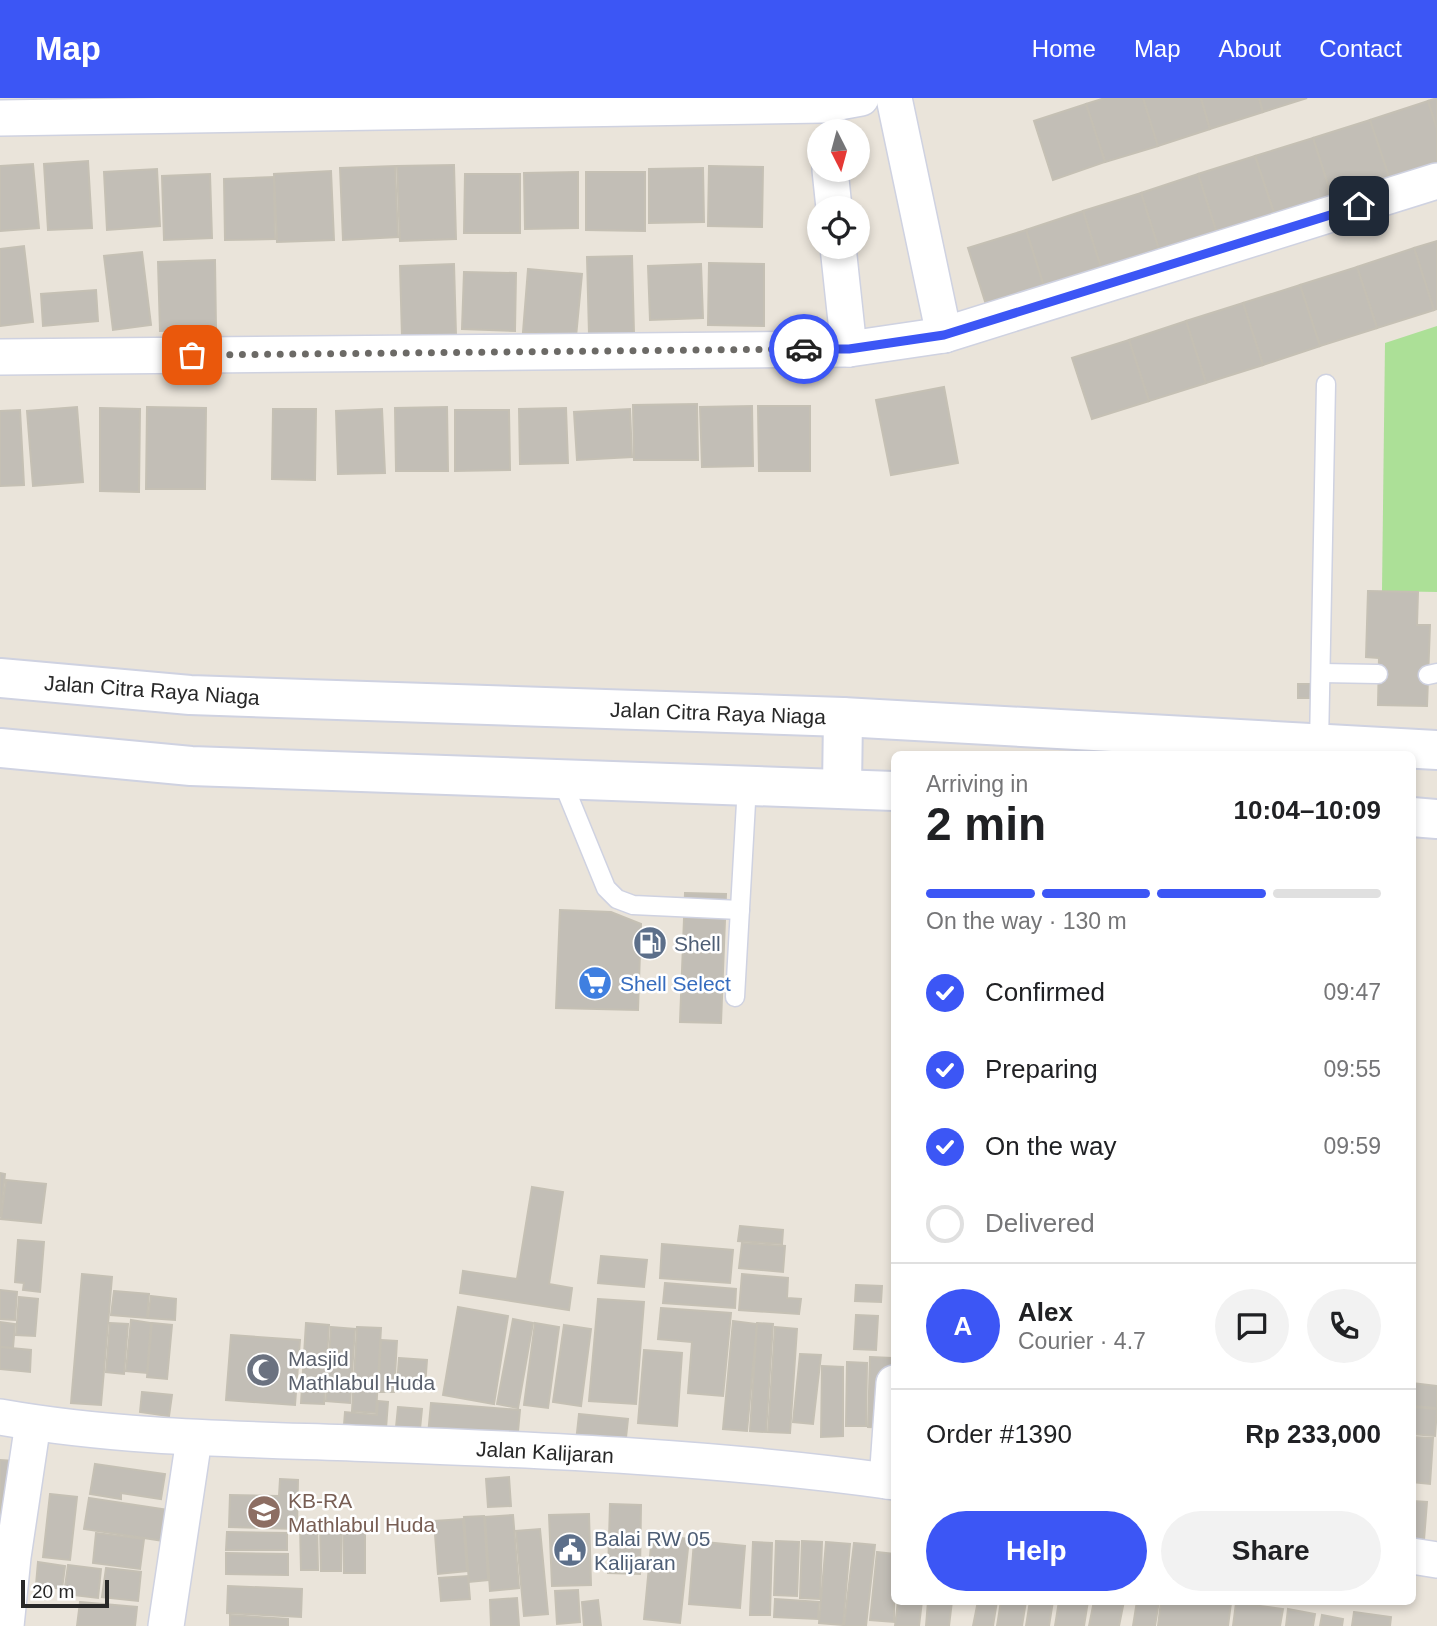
<!DOCTYPE html>
<html lang="en">
<head>
<meta charset="utf-8">
<style>
  :root { --surface:#fff; --page:#f2f2f2; --text:#202124; --muted:#757577; --line:#e0e0e0; --accent:#3c56f5 }
  body { margin:0; font-family:Arial,sans-serif; background:var(--page); color:var(--text); height:100vh; display:flex; flex-direction:column; font-size:26px; white-space:nowrap }
  * { box-sizing:border-box; margin:0 }
  p { font-size:23px; color:var(--muted) }
  .icon { flex:none; width:38px; height:38px; fill:none; stroke:currentColor; stroke-width:2; stroke-linecap:round; stroke-linejoin:round }
  .map { position:relative; flex:1; overflow:hidden }
  .drawer { position:absolute; left:891px; top:653px; width:525px; height:854px; display:flex; flex-direction:column; background:var(--surface); border-radius:10px; box-shadow:0 4px 10px #0003 }
  .drawer>* { flex:none }
  .needle { width:46px; rotate:174deg }
  .buttons { position:absolute; left:807px; top:21px; display:grid; gap:14px }
  .buttons a { display:grid; place-items:center; width:63px; height:63px; border-radius:50%; background:var(--surface); box-shadow:0 4px 10px #0003; font-size:35px }
  .scale { position:absolute; left:21px; bottom:18px; width:88px; box-sizing:border-box; padding-left:7px; border:4px solid #282828; border-top:0; font-size:19px; line-height:24px; white-space:nowrap; color:#282828; -webkit-text-stroke:5px #fff; paint-order:stroke }
  .pin { position:absolute; display:grid; place-items:center; width:60px; height:60px; color:#fff; margin:-30px; border-radius:14px; box-shadow:0 4px 10px #0006 }
  .courier { position:absolute; display:grid; place-items:center; width:70px; height:70px; margin:-35px; border:5px solid #3c56f5; border-radius:50%; background:#fff; color:#222; box-shadow:0 2px 9px #0007 }
  .head em { font-style:normal; font-weight:700 }
  .head div { display:flex; flex-direction:column-reverse }
  .head { display:flex; align-items:center; justify-content:space-between; height:119px; padding:0 35px }
  h1 { font-size:46px; font-weight:700; line-height:52px }
  .bar { display:grid; grid-template-columns:repeat(4,1fr); gap:10px 7px; align-content:center; height:84px; padding:0 35px }
  .bar i { height:9px; border-radius:5px; background:var(--line) }
  .bar .active { background:var(--accent) }
  .bar p { grid-column:span 4 }
  .line { display:flex; align-items:center; gap:18px; padding:0 35px; border-top:2px solid var(--line) }
  .line div { flex:1 }
  .round { display:grid; place-items:center; flex:none; width:74px; height:74px; border-radius:37px; background:var(--page) }
  ol { padding:0 35px; list-style:none }
  li { display:flex; align-items:center; gap:21px; height:77px }
  li p { margin-inline-start:auto }
  li .icon { padding:7px; border-radius:50%; background:var(--accent); color:#fff; stroke-width:4 }
  li:last-child { color:var(--muted) }
  li i { width:38px; height:38px; border:4px solid var(--line); border-radius:50% }
  .primary-button { display:flex; gap:14px; margin-top:auto; padding:14px 35px }
  .primary-button a { flex:1; height:80px; border-radius:42px; background:var(--accent); color:#fff; font-size:28px; font-weight:700; line-height:80px; text-align:center }
  .primary-button a+a { background:var(--page); color:var(--text) }
  header { display:flex; align-items:center; gap:42px; box-sizing:border-box; height:98px; padding:0 35px; background:var(--accent); color:#fff }
  header strong { font-size:33px }
  nav { display:flex; gap:38px; margin-inline-start:auto; font-size:24px }
  .map>svg:first-child { display:block }
  .green { fill:#ace097 }
  .building { fill:#c2beb6; stroke:#c5c0b4; stroke-width:2 }
  .lines { fill:none; stroke-linecap:round; stroke-linejoin:round }
  .service-casing { stroke:#cfd2e1; stroke-width:21 }
  .minor-casing { stroke:#cfd2e1; stroke-width:38 }
  .tertiary-casing { stroke:#cfd2e1; stroke-width:42 }
  .service { stroke:#fff; stroke-width:18 }
  .minor { stroke:#fff; stroke-width:35 }
  .tertiary { stroke:#fff; stroke-width:38 }
  .done { stroke:#6c6a66; stroke-width:7; stroke-dasharray:0 12.6 }
  .route { stroke:#3c56f5; stroke-width:9 }
  .labels { text-anchor:middle; dominant-baseline:central; stroke-width:5; stroke-linejoin:round; paint-order:stroke }
  .street-label { font-size:21px; fill:#282828; stroke:#fff }
  .service-label { font-size:21px; fill:#4e5e75; stroke:#fff; text-anchor:start }
  .shop-label { font-size:21px; fill:#366cbe; stroke:#fff; text-anchor:start }
  .worship-label { font-size:21px; fill:#5b616d; stroke:#fff; text-anchor:start }
  .education-label { font-size:21px; fill:#785e54; stroke:#fff; text-anchor:start }
</style>
</head>
<body>
<header>
<strong>Map</strong>
<nav><a>Home</a><a>Map</a><a>About</a><a>Contact</a></nav>
</header>
<div class="map">
<svg width="1437" height="1528" viewBox="0 0 1437 1528">
  <rect width="100%" height="100%" fill="#eae4da"/>
  <polygon class="green" points="1437,228 1437,494 1382,493 1385,245"/>
  <g class="building">
    <polygon points="1105,0 1143,0 1158,48 1105,64 1086,6"/>
    <polygon points="1143,0 1201,0 1210,31 1158,48"/>
    <polygon points="1201,0 1259,0 1263,14 1210,31"/>
    <polygon points="1259,0 1307,0 1263,14"/>
    <polygon points="1437,0 1437,31 1428,3"/>
    <polygon points="1428,3 1437,31 1437,73 1392,88 1370,22"/>
    <polygon points="1086,6 1105,64 1053,82 1034,23"/>
    <polygon points="1370,22 1392,88 1334,106 1313,40"/>
    <polygon points="1313,40 1334,106 1277,124 1255,58"/>
    <polygon points="1255,58 1277,124 1219,142 1198,76"/>
    <polygon points="88,63 92,130 48,132 44,66"/>
    <polygon points="33,66 39,130 0,133 0,68"/>
    <polygon points="454,67 456,141 400,143 397,68"/>
    <polygon points="395,68 398,139 343,142 340,70"/>
    <polygon points="709,68 763,69 762,129 708,128"/>
    <polygon points="703,70 704,124 649,125 649,71"/>
    <polygon points="157,71 160,128 107,132 104,74"/>
    <polygon points="331,73 334,142 277,144 274,76"/>
    <polygon points="578,74 578,130 525,131 524,75"/>
    <polygon points="586,74 645,74 645,133 586,132"/>
    <polygon points="210,76 212,140 164,142 162,78"/>
    <polygon points="465,76 520,76 520,135 464,135"/>
    <polygon points="1198,76 1219,142 1162,161 1141,95"/>
    <polygon points="274,79 275,141 225,142 224,81"/>
    <polygon points="1141,95 1162,161 1104,179 1083,113"/>
    <polygon points="1083,113 1104,179 1047,198 1026,132"/>
    <polygon points="1026,132 1047,198 989,216 968,150"/>
    <polygon points="1437,143 1437,211 1434,212 1414,150"/>
    <polygon points="24,148 33,224 0,228 0,151"/>
    <polygon points="1414,150 1434,212 1377,230 1357,169"/>
    <polygon points="142,154 151,227 113,232 104,158"/>
    <polygon points="632,158 634,235 589,236 587,159"/>
    <polygon points="215,162 216,232 160,233 158,164"/>
    <polygon points="709,165 764,166 764,228 708,227"/>
    <polygon points="454,166 456,237 402,239 400,168"/>
    <polygon points="701,166 703,220 650,222 648,168"/>
    <polygon points="1357,169 1377,230 1320,248 1300,187"/>
    <polygon points="528,171 582,176 576,239 523,234"/>
    <polygon points="464,174 516,175 515,233 462,231"/>
    <polygon points="1300,187 1320,248 1263,267 1243,205"/>
    <polygon points="96,192 98,223 43,228 41,196"/>
    <polygon points="1243,205 1263,267 1206,285 1186,223"/>
    <polygon points="1186,223 1206,285 1149,303 1129,242"/>
    <polygon points="1129,242 1149,303 1092,321 1072,260"/>
    <polygon points="944,289 958,365 891,377 876,302"/>
    <polygon points="697,306 698,362 634,362 633,307"/>
    <polygon points="752,308 753,368 702,369 700,309"/>
    <polygon points="758,308 810,308 810,373 759,373"/>
    <polygon points="77,309 83,384 33,388 27,313"/>
    <polygon points="147,309 206,310 205,391 146,391"/>
    <polygon points="447,309 448,373 396,373 395,310"/>
    <polygon points="100,310 140,311 139,394 100,393"/>
    <polygon points="566,310 568,365 520,366 519,311"/>
    <polygon points="273,311 316,311 315,382 272,381"/>
    <polygon points="382,311 385,375 338,376 336,313"/>
    <polygon points="630,311 632,359 577,362 574,314"/>
    <polygon points="20,312 24,387 0,388 0,313"/>
    <polygon points="455,312 509,312 510,372 455,373"/>
    <polygon points="1368,493 1418,494 1417,527 1430,527 1427,608 1378,607 1379,560 1366,559"/>
    <rect x="1298" y="586" width="12" height="14"/>
    <polygon points="685,795 726,796 721,925 680,924"/>
    <polygon points="560,812 611,814 641,826 638,912 556,910"/>
    <polygon points="0,1075 5,1076 0,1119"/>
    <polygon points="6,1082 46,1086 41,1125 1,1121"/>
    <polygon points="532,1089 563,1094 549,1186 572,1190 569,1212 460,1195 463,1173 517,1181"/>
    <polygon points="740,1128 783,1132 782,1146 738,1143"/>
    <polygon points="18,1142 44,1144 40,1194 23,1192 24,1185 15,1184"/>
    <polygon points="742,1145 785,1148 783,1174 739,1170"/>
    <polygon points="662,1146 733,1152 730,1185 660,1180"/>
    <polygon points="601,1158 647,1162 644,1189 598,1185"/>
    <polygon points="82,1176 112,1179 101,1307 71,1305"/>
    <polygon points="742,1176 788,1180 787,1200 801,1201 799,1216 739,1212"/>
    <polygon points="665,1185 736,1191 735,1210 663,1205"/>
    <polygon points="856,1187 882,1188 881,1204 855,1203"/>
    <polygon points="0,1192 17,1194 15,1222 0,1221"/>
    <polygon points="114,1193 149,1196 147,1220 111,1217"/>
    <polygon points="151,1198 176,1201 175,1222 148,1220"/>
    <polygon points="19,1199 38,1201 35,1238 16,1237"/>
    <polygon points="598,1201 644,1204 636,1306 589,1303"/>
    <polygon points="458,1209 508,1218 494,1306 443,1297"/>
    <polygon points="661,1210 731,1215 723,1298 688,1295 692,1244 658,1241"/>
    <polygon points="856,1217 878,1218 876,1252 854,1251"/>
    <polygon points="513,1221 533,1225 518,1310 497,1306"/>
    <polygon points="131,1222 151,1225 147,1275 126,1273"/>
    <polygon points="733,1223 757,1226 747,1333 723,1331"/>
    <polygon points="0,1224 15,1226 13,1250 0,1249"/>
    <polygon points="110,1225 128,1226 124,1276 106,1274"/>
    <polygon points="152,1225 172,1227 167,1281 147,1279"/>
    <polygon points="306,1225 329,1227 324,1306 301,1305"/>
    <polygon points="535,1225 559,1229 548,1310 524,1307"/>
    <polygon points="757,1225 773,1226 766,1334 750,1333"/>
    <polygon points="564,1227 591,1231 581,1308 553,1304"/>
    <polygon points="331,1229 355,1231 350,1305 326,1303"/>
    <polygon points="357,1229 381,1230 376,1315 352,1313"/>
    <polygon points="775,1229 797,1231 790,1335 768,1334"/>
    <polygon points="231,1237 300,1242 295,1307 226,1302"/>
    <polygon points="381,1242 397,1243 394,1294 378,1294"/>
    <polygon points="0,1249 31,1252 30,1274 0,1271"/>
    <polygon points="644,1252 682,1255 677,1328 638,1325"/>
    <polygon points="800,1256 821,1257 813,1326 793,1324"/>
    <polygon points="870,1259 892,1260 891,1330 868,1329"/>
    <polygon points="399,1260 427,1262 425,1289 397,1287"/>
    <polygon points="847,1264 867,1265 866,1328 846,1328"/>
    <polygon points="822,1268 843,1269 843,1338 821,1339"/>
    <polygon points="1412,1285 1437,1288 1437,1310 1412,1308"/>
    <polygon points="142,1294 172,1297 169,1318 140,1314"/>
    <polygon points="378,1303 388,1304 385,1344 343,1340 345,1314 377,1317"/>
    <polygon points="431,1305 520,1312 517,1344 428,1337"/>
    <polygon points="398,1309 422,1311 420,1331 396,1329"/>
    <polygon points="1412,1309 1437,1311 1435,1338 1412,1336"/>
    <polygon points="579,1316 628,1321 625,1349 576,1344"/>
    <polygon points="1412,1339 1433,1340 1430,1386 1412,1384"/>
    <polygon points="0,1362 14,1363 0,1452"/>
    <polygon points="95,1366 165,1376 161,1401 121,1395 121,1401 90,1396"/>
    <polygon points="509,1379 511,1408 488,1409 486,1381"/>
    <polygon points="280,1381 298,1382 297,1431 229,1429 230,1397 279,1398"/>
    <polygon points="50,1396 77,1399 70,1462 43,1459"/>
    <polygon points="89,1400 169,1412 164,1443 84,1431"/>
    <polygon points="1412,1403 1427,1404 1424,1442 1412,1441"/>
    <polygon points="610,1406 641,1407 640,1476 608,1475"/>
    <polygon points="589,1416 591,1487 552,1488 549,1417"/>
    <polygon points="513,1417 519,1490 490,1493 485,1419"/>
    <polygon points="484,1418 488,1482 469,1484 464,1419"/>
    <polygon points="463,1421 467,1473 438,1476 434,1423"/>
    <polygon points="341,1425 341,1473 321,1473 320,1426"/>
    <polygon points="300,1426 317,1426 318,1472 301,1472"/>
    <polygon points="343,1428 365,1428 365,1475 344,1475"/>
    <polygon points="540,1431 548,1516 524,1518 516,1433"/>
    <polygon points="227,1434 287,1435 287,1452 226,1452"/>
    <polygon points="96,1435 144,1441 140,1471 93,1465"/>
    <polygon points="652,1437 689,1441 680,1525 644,1521"/>
    <polygon points="694,1443 745,1448 740,1510 689,1506"/>
    <polygon points="776,1443 799,1444 797,1498 774,1497"/>
    <polygon points="802,1443 822,1444 820,1501 800,1500"/>
    <polygon points="753,1444 772,1445 770,1517 750,1517"/>
    <polygon points="826,1444 850,1446 843,1527 819,1525"/>
    <polygon points="854,1445 875,1447 866,1528 844,1528"/>
    <polygon points="877,1454 894,1456 894,1524 870,1522"/>
    <polygon points="226,1455 288,1456 288,1477 226,1476"/>
    <polygon points="38,1464 65,1468 62,1491 36,1487"/>
    <polygon points="68,1467 101,1471 98,1500 64,1496"/>
    <polygon points="106,1470 141,1474 138,1503 102,1499"/>
    <polygon points="468,1478 470,1501 441,1503 439,1480"/>
    <polygon points="228,1488 302,1491 301,1519 227,1515"/>
    <polygon points="578,1492 580,1524 557,1526 555,1493"/>
    <polygon points="517,1500 519,1528 491,1528 490,1502"/>
    <polygon points="775,1501 819,1504 818,1521 774,1519"/>
    <polygon points="598,1502 601,1528 584,1528 582,1504"/>
    <polygon points="898,1503 922,1503 919,1528 895,1528"/>
    <polygon points="928,1503 952,1503 949,1528 926,1528"/>
    <polygon points="978,1503 997,1503 993,1528 973,1528"/>
    <polygon points="1001,1503 1026,1503 1022,1528 997,1528"/>
    <polygon points="1030,1503 1053,1503 1049,1528 1026,1528"/>
    <polygon points="1059,1503 1088,1503 1084,1528 1055,1528"/>
    <polygon points="1094,1503 1124,1503 1119,1528 1089,1528"/>
    <polygon points="1137,1503 1159,1503 1155,1528 1133,1528"/>
    <polygon points="1161,1503 1231,1505 1228,1528 1158,1528"/>
    <polygon points="80,1504 137,1509 135,1528 77,1528"/>
    <polygon points="1236,1505 1283,1511 1280,1528 1233,1528"/>
    <polygon points="1288,1511 1315,1516 1313,1528 1286,1528"/>
    <polygon points="1354,1514 1391,1519 1390,1528 1352,1528"/>
    <polygon points="230,1517 288,1521 288,1528 230,1528"/>
    <polygon points="1322,1517 1343,1521 1342,1528 1320,1528"/>
  </g>
  <g class="lines">
    <g class="service-casing">
      <g id="service">
        <polyline points="1322,575 1378,576"/>
        <polyline points="1428,577 1437,575"/>
        <polyline points="1319,647 1326,286"/>
        <polyline points="561,680 606,790 617,801 633,807 740,812"/>
        <polyline points="735,899 747,687"/>
      </g>
    </g>
    <g class="minor-casing">
      <g id="minor">
        <polyline points="894,0 944,237"/>
        <polyline points="0,20 823,7 861,0"/>
        <polyline points="830,72 834,110"/>
        <polyline points="838,149 849,251"/>
        <polyline points="0,259 849,251 944,237 1437,83"/>
        <path d="M0,1319C124,1341 250,1341 376,1346C548,1352 723,1360 894,1384"/>
        <polyline points="887,1383 894,1285"/>
        <polyline points="1412,1458 1437,1462"/>
        <polyline points="6,1528 13,1459 33,1325"/>
        <polyline points="166,1528 194,1341"/>
      </g>
    </g>
    <g class="tertiary-casing">
      <g id="tertiary">
        <polyline points="0,580 190,597 843,619 1437,652"/>
        <polyline points="0,650 191,668 894,693"/>
        <polyline points="842,690 843,619"/>
        <polyline points="1412,719 1437,721"/>
      </g>
    </g>
    <use href="#service" class="service"/>
    <use href="#minor" class="minor"/>
    <use href="#tertiary" class="tertiary"/>
  </g>
  <g class="lines">
    <polyline class="done" points="192,257 804,251"/>
    <polyline class="route" points="804,251 849,251 944,237 1359,108"/>
  </g>
  <defs>
    <g id="fuel-disc" transform="scale(1.75)"><circle r="9.5" fill="#5c6f8a" stroke="#fff"/><path d="M-5.5-6h7V0h2V4h1.3V-2.5L3-4.5l.8-.8L6-3V5H2.5V1h-1V6h-7ZM-4.2-4.7v3.2H.2V-4.7Z" fill="#fff"/></g>
    <g id="supermarket-disc" transform="scale(1.75)"><circle r="9.5" fill="#3f7fe0" stroke="#fff"/><path d="M-6-5.5h2.5l.6 2H6L4.5 2H-2.5L-4.4-4H-6ZM-1.5 3.2a1.3 1.3 0 1 0 .1 0ZM3 3.2a1.3 1.3 0 1 0 .1 0Z" fill="#fff"/></g>
    <g id="mosque-disc" transform="scale(1.75)"><circle r="9.5" fill="#6b7280" stroke="#fff"/><path d="M3.5-4.9A6 6 0 1 0 3.5 4.9A5 5 0 1 1 3.5-4.9Z" fill="#fff"/></g>
    <g id="school-disc" transform="scale(1.75)"><circle r="9.5" fill="#8d6e63" stroke="#fff"/><path d="M0-5L7-2L0 1L-7-2ZM-4 1L0 2.5L4 1V4Q0 6-4 4Z" fill="#fff"/></g>
    <g id="civic-disc" transform="scale(1.75)"><circle r="9.5" fill="#5c6f8a" stroke="#fff"/><path d="M-.6-6.5H3V-4.5H.6V-3L4-1V1h2V6H-6V1h2V-1L-.6-3ZM-1.2 2.5V6h2.4V2.5Z" fill="#fff"/></g>
  </defs>
  <g fill-rule="evenodd">
    <use href="#fuel-disc" x="650" y="845"/>
    <use href="#supermarket-disc" x="595" y="885"/>
    <use href="#mosque-disc" x="263" y="1272"/>
    <use href="#school-disc" x="264" y="1414"/>
    <use href="#civic-disc" x="570" y="1452"/>
  </g>
  <g class="labels">
    <g class="street-label">
      <text transform="translate(152 592) rotate(4)">Jalan Citra Raya Niaga</text>
      <text transform="translate(718 615) rotate(2)">Jalan Citra Raya Niaga</text>
      <text transform="translate(545 1354) rotate(3)">Jalan Kalijaran</text>
    </g>
    <g class="service-label">
      <text x="674" y="845">Shell</text>
      <text x="594" y="1440">Balai RW 05<tspan x="594" dy="24">Kalijaran</tspan></text>
    </g>
    <g class="shop-label">
      <text x="620" y="885">Shell Select</text>
    </g>
    <g class="worship-label">
      <text x="288" y="1260">Masjid<tspan x="288" dy="24">Mathlabul Huda</tspan></text>
    </g>
    <g class="education-label">
      <text x="288" y="1402">KB-RA<tspan x="288" dy="24">Mathlabul Huda</tspan></text>
    </g>
  </g>
</svg>
<div class="buttons">
<a><svg class="needle" viewBox="-14 -14 28 28"><path d="M0-13l5 13h-10z" fill="#e53935"/><path d="M0 13l5-13h-10z" fill="#757577"/></svg></a>
<a><svg class="icon" aria-label="locate" viewBox="0 0 24 24"><circle cx="12" cy="12" r="6"/><path d="M12 2v4M12 18v4M2 12h4M18 12h4"/></svg></a>
</div>
<div class="scale">20 m</div>
<div class="pin" style="left:192px;top:257px;background:#ea580c"><svg class="icon" aria-label="bag" viewBox="0 0 24 24"><path d="M5 8h14l-1 12H6zM9 8a3 3 0 0 1 6 0"/></svg></div>
<div class="pin" style="left:1359px;top:108px;background:#1f2937"><svg class="icon" aria-label="home" viewBox="0 0 24 24"><path d="M3 11l9-7 9 7M6 9v11h12V9"/></svg></div>
<div class="courier" style="left:804px;top:251px"><svg class="icon" aria-label="car" viewBox="0 0 24 24"><path d="M5 17H2v-5l4-1 3-4h7l3 4 3 1v5h-3M9 17h6M6 11h13"/><circle cx="7" cy="17" r="2"/><circle cx="17" cy="17" r="2"/></svg></div>
<section class="drawer">
<div class="head"><div><h1>2 min</h1><p>Arriving in</p></div><em>10:04–10:09</em></div>
<div class="bar"><i class="active"></i><i class="active"></i><i class="active"></i><i></i><p>On the way · 130 m</p></div>
<ol>
<li><svg class="icon" aria-label="check" viewBox="0 0 24 24"><path d="M5 12l5 5 9-10"/></svg>Confirmed<p>09:47</p></li>
<li><svg class="icon" aria-label="check" viewBox="0 0 24 24"><path d="M5 12l5 5 9-10"/></svg>Preparing<p>09:55</p></li>
<li><svg class="icon" aria-label="check" viewBox="0 0 24 24"><path d="M5 12l5 5 9-10"/></svg>On the way<p>09:59</p></li>
<li><i></i>Delivered</li>
</ol>
<div class="line" style="height:126px"><b class="round" style="background:var(--accent);color:#fff">A</b><div><b>Alex</b><p>Courier · 4.7</p></div><a class="round"><svg class="icon" aria-label="chat" viewBox="0 0 24 24"><path d="M4 5h16v11H9l-5 4z"/></svg></a><a class="round"><svg class="icon" aria-label="phone" viewBox="0 0 24 24"><path d="M5 4h4l2 5-3 2q2 4 5 5l2-3 5 2v4C11 20 4 13 5 4z"/></svg></a></div>
<div class="line" style="height:91px"><div>Order #1390</div><b>Rp 233,000</b></div>
<div class="primary-button"><a>Help</a><a>Share</a></div>
</section>
</div>
</body>
</html>
